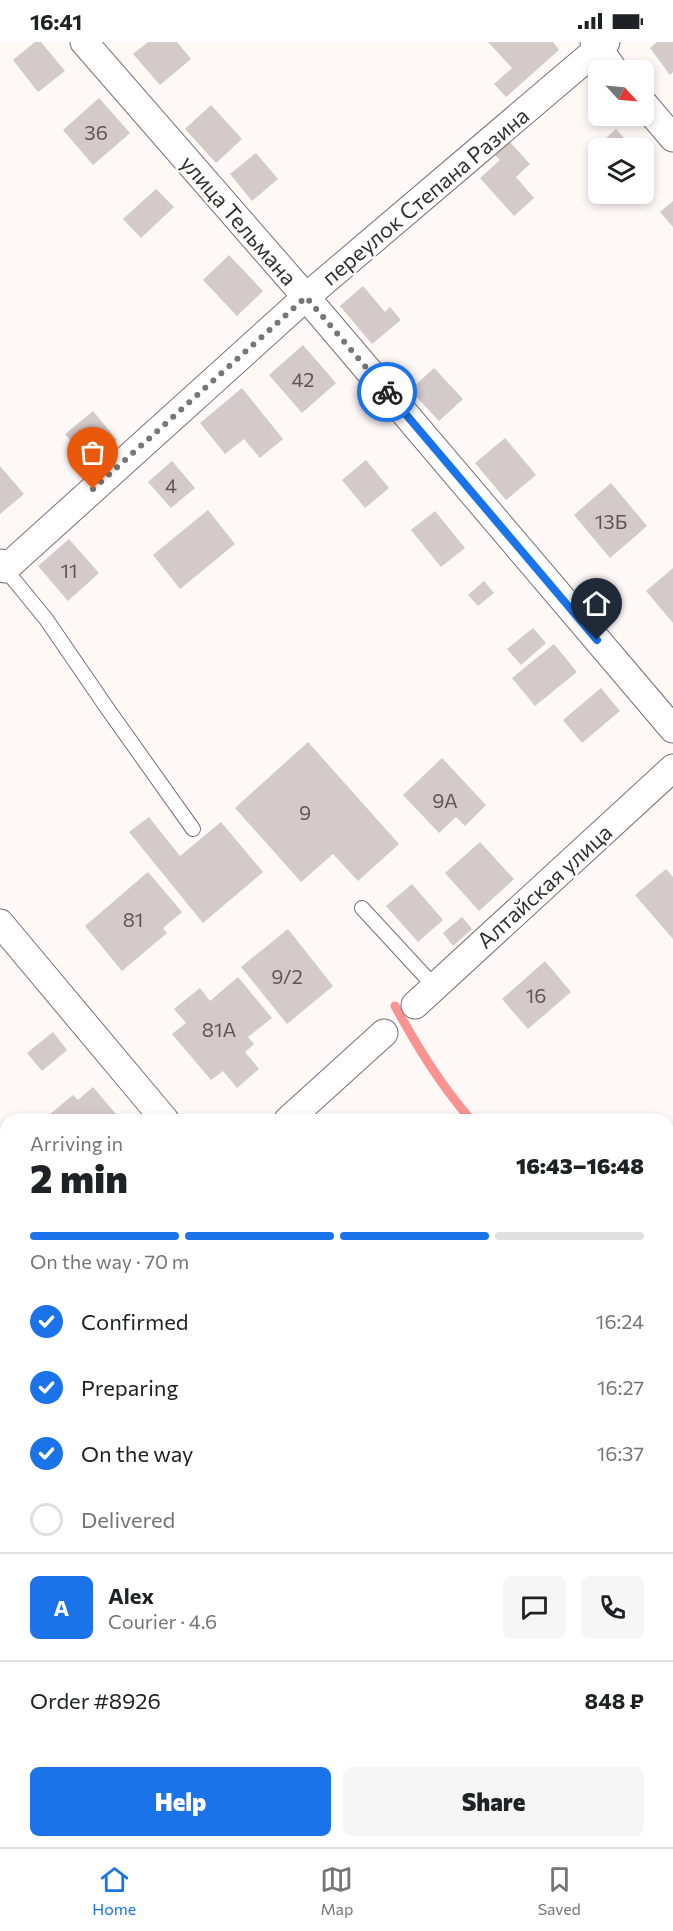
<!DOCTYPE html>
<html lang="en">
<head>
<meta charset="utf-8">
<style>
  :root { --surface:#fff; --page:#f6f6f6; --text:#202124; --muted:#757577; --line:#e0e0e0; --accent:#1a73e8 }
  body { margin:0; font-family:Commissioner,sans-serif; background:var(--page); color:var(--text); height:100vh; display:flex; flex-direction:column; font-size:22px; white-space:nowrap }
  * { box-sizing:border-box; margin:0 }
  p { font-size:20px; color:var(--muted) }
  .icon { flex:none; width:33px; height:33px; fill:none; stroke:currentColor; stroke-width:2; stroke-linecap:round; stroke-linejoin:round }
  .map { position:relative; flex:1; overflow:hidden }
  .side { position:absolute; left:0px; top:1072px; width:674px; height:734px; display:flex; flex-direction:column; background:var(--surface); border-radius:18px 18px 0 0; box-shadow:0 3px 9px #0003 }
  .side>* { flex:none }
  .needle { width:39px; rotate:116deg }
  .controls { position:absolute; left:588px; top:18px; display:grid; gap:12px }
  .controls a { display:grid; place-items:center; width:66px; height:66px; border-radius:9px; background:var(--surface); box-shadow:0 3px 9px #0003; font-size:30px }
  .pin { position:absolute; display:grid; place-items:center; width:51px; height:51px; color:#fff; margin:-62px -26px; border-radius:50% 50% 50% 0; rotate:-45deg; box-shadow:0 0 6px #0007 }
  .pin .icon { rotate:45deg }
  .courier { position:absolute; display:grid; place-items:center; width:60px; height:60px; margin:-30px; border:4px solid #1a73e8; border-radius:50%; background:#fff; color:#222; box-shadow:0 2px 8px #0007 }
  .head em { font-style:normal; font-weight:800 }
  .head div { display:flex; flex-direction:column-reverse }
  .head { display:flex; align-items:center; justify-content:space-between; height:102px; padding:0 30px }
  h1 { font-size:39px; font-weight:800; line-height:45px }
  .bar { display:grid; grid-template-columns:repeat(4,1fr); gap:9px 6px; align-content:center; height:72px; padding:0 30px }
  .bar i { height:8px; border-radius:4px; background:var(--line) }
  .bar .active { background:var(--accent) }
  .bar p { grid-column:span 4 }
  .line { display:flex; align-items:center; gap:15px; padding:0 30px; border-top:2px solid var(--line) }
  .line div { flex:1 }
  .round { display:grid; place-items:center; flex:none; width:63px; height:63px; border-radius:9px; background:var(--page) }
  ol { padding:0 30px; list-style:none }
  li { display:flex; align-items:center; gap:18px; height:66px }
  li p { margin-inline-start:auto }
  li .icon { padding:6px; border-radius:50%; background:var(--accent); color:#fff; stroke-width:4 }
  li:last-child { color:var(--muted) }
  li i { width:33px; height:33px; border:3px solid var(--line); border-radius:50% }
  .action { display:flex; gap:12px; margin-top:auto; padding:12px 30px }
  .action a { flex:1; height:69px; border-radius:9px; background:var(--accent); color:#fff; font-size:24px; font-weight:800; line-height:69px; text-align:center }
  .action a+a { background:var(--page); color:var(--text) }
  .status { display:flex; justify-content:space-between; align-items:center; height:42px; padding:0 30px; background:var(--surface); direction:ltr }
  .status svg { height:16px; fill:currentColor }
  .tabs { display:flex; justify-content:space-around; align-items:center; height:84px; border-top:2px solid var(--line); background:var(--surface); font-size:16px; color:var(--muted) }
  .tabs a { display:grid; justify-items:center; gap:3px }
  .tabs .active { color:var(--accent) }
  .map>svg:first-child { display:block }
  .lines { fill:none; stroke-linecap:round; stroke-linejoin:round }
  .stream { stroke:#f89392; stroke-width:9 }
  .building { fill:#d4cac9 }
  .service-casing { stroke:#79706f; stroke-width:16 }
  .minor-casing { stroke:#79706f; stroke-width:29 }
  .service { stroke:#fff; stroke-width:14 }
  .minor { stroke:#fff; stroke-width:27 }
  .done { stroke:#7b7676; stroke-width:6; stroke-dasharray:0 10.8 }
  .route { stroke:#1a73e8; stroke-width:8 }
  .labels { text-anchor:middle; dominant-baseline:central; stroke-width:4.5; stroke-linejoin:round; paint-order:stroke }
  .number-label { font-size:20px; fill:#5c5656 }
  .street-label { font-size:22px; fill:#343030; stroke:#fff }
</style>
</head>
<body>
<div class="status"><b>16:41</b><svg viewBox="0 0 49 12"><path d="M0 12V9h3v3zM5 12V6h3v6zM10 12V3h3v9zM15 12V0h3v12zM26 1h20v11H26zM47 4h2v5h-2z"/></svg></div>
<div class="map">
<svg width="673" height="1805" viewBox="0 0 673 1805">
  <rect width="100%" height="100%" fill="#fef8f7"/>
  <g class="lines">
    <g class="stream">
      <path d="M395,964C418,1006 440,1042 471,1078"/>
      <polyline points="668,1717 670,1743 668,1752"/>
      <polyline points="653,1805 654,1800"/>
    </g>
  </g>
  <g class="building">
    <polygon points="35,0 41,0 65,29 38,50 13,18"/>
    <polygon points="148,0 177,0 191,17 160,43 133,12"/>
    <polygon points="488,0 553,0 559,8 506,55 494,42 512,26"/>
    <polygon points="657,0 673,0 673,30 670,33 650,6"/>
    <polygon points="99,56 130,91 93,123 63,88"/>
    <polygon points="211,63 242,97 216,121 185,87"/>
    <polygon points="616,87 633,106 598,106 598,124 588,112"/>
    <polygon points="510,100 530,122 516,135 534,156 514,174 480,136 500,118 495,113"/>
    <polygon points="256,111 278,137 252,159 230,132"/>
    <polygon points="156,147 174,165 141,196 123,177"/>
    <polygon points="673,159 673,185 660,170"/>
    <polygon points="229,213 263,249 237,274 203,238"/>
    <polygon points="363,244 385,270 390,265 401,278 372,302 340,264"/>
    <polygon points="303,303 336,341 302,371 269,333"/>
    <polygon points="434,326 463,357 439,379 410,348"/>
    <polygon points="242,346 283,397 260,416 244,397 225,412 200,381"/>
    <polygon points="93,369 117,398 89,421 65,392"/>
    <polygon points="505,396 536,433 506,458 475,421"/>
    <polygon points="366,418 389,446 365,466 342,438"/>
    <polygon points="172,419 195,446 171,466 148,440"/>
    <polygon points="0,424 24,452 0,472"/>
    <polygon points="611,441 647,484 610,516 574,473"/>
    <polygon points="208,468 235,502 180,547 153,513"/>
    <polygon points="435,469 465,506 441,525 411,488"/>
    <polygon points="69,497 99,531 68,559 38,524"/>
    <polygon points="673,526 673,581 646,549"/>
    <polygon points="484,539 494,551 478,564 468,553"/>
    <polygon points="533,586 546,601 521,623 507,607"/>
    <polygon points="554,602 577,630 535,664 512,636"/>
    <polygon points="601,646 620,669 582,701 563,678"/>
    <polygon points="308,700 399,802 358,839 333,812 301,840 235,766"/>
    <polygon points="442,716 486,763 465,784 456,775 439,791 403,753"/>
    <polygon points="149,775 180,814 221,780 263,830 203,881 129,790"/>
    <polygon points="480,800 514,837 479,869 445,831"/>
    <polygon points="666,827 673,835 673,897 635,853"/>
    <polygon points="148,830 182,870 163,886 167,891 122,929 85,884"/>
    <polygon points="412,842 443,878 418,900 386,864"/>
    <polygon points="462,875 472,887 453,904 443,891"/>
    <polygon points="288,887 333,944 287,982 241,925"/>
    <polygon points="545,919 571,950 528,987 502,957"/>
    <polygon points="238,935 272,976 248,995 254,1002 245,1010 259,1027 237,1046 223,1029 211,1038 172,992 186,981 174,967 200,946 210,959"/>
    <polygon points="53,990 67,1008 42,1029 27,1011"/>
    <polygon points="93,1045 121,1078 43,1078 73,1053 78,1058"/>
    <polygon points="6,1128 6,1158 0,1152 0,1134"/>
    <polygon points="6,1399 6,1446 1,1450 0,1405"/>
    <polygon points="6,1599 6,1638 0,1632 0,1605"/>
  </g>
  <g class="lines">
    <g class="service-casing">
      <g id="service">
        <polyline points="5,527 46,577 107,666 193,787"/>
        <polyline points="362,866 434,944"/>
      </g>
    </g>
    <g class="minor-casing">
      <g id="minor">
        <polyline points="84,0 306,255 673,687"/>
        <polyline points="594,0 614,28"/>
        <polyline points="644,62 673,96"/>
        <polyline points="0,521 5,527 306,255 606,0"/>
        <polyline points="0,881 165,1078"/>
        <polyline points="415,963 673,726"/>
        <polyline points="288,1078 384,991"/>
        <polyline points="668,1294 673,1290"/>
        <polyline points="0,1333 6,1328"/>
        <polyline points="0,1511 6,1518"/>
        <polyline points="260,1800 264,1805"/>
      </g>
    </g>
    <use href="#service" class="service"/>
    <use href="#minor" class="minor"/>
  </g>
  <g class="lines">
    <polyline class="done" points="93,447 306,255 387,350"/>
    <polyline class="route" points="387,350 597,598"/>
  </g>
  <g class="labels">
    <g class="number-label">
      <text x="96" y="90">36</text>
      <text x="303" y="337">42</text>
      <text x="171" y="443">4</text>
      <text x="611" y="479">13Б</text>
      <text x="69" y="528">11</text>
      <text x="445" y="758">9А</text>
      <text x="305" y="770">9</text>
      <text x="133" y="877">81</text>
      <text x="287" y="934">9/2</text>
      <text x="536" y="953">16</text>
      <text x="219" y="987">81А</text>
    </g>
    <g class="street-label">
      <text transform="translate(425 154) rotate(-40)">переулок Степана Разина</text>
      <text transform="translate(239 178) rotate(49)">улица Тельмана</text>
      <text transform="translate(544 844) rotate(-42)">Алтайская улица</text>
    </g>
  </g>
</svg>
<div class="controls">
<a><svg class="needle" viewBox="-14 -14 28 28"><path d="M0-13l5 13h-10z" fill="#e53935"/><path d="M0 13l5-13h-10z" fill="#757577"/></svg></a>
<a><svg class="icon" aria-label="layers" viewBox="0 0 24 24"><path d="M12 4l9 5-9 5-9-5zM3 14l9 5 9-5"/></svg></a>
</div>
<div class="pin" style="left:93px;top:447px;background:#ea580c"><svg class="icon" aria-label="bag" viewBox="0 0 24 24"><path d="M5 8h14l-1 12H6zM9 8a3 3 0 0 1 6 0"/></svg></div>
<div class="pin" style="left:597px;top:598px;background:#1f2937"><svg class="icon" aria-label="home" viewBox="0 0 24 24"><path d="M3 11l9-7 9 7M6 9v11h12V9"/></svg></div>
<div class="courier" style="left:387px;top:350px"><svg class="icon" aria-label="bike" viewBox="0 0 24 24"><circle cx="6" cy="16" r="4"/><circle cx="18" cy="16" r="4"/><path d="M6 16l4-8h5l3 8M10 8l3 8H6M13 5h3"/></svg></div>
<section class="side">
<div class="head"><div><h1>2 min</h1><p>Arriving in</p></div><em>16:43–16:48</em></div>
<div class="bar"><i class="active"></i><i class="active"></i><i class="active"></i><i></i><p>On the way · 70 m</p></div>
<ol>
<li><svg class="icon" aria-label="check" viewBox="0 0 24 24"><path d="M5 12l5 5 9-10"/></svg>Confirmed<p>16:24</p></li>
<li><svg class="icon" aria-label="check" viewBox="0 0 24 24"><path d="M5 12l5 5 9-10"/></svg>Preparing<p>16:27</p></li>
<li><svg class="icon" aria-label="check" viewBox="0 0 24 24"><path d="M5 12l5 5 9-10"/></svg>On the way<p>16:37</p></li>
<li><i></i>Delivered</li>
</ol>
<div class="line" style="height:108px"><b class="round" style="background:var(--accent);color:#fff">A</b><div><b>Alex</b><p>Courier · 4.6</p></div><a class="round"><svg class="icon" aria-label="chat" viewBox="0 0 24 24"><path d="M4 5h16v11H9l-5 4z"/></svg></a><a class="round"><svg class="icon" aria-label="phone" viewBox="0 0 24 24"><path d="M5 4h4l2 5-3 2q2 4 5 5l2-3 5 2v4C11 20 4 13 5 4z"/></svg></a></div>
<div class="line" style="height:78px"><div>Order #8926</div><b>848 ₽</b></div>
<div class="action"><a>Help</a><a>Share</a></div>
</section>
</div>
<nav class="tabs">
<a class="active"><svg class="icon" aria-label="home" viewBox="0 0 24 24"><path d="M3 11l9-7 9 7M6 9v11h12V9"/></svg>Home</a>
<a><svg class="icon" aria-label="map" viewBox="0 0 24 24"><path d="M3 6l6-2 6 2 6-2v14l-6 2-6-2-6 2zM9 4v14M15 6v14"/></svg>Map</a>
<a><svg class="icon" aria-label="saved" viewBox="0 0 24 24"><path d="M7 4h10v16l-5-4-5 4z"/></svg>Saved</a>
</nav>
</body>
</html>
